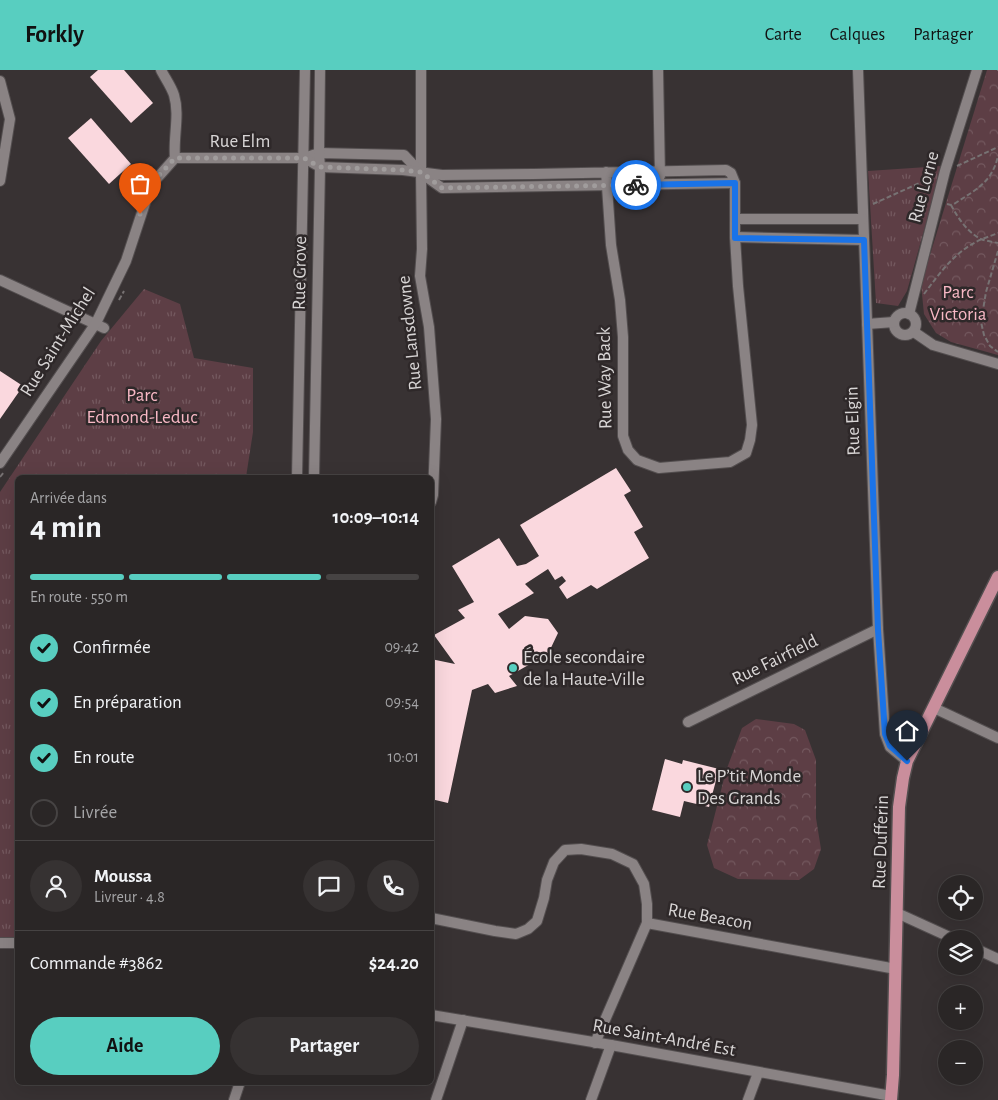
<!DOCTYPE html>
<html lang="fr">
<head>
<meta charset="utf-8">
<style>
  :root { --surface:#2a2626; --page:#363232; --text:#f1f3f6; --muted:#a5a5a7; --line:#464343; --accent:#58cec0 }
  body { margin:0; font-family:"Alegreya Sans",sans-serif; background:var(--page); color:var(--text); height:100vh; display:flex; flex-direction:column; font-size:19px; white-space:nowrap }
  * { box-sizing:border-box; margin:0 }
  p { font-size:16px; color:var(--muted) }
  .icon { flex:none; width:28px; height:28px; fill:none; stroke:currentColor; stroke-width:2; stroke-linecap:round; stroke-linejoin:round }
  .map { position:relative; flex:1; overflow:hidden }
  .drawer { position:absolute; left:15px; top:405px; width:419px; height:610px; display:flex; flex-direction:column; background:var(--surface); border-radius:8px; box-shadow:0 5px 20px #0002,0 0 0 1px var(--line) }
  .drawer>* { flex:none }
  .fabs { position:absolute; left:938px; top:805px; display:grid; gap:10px }
  .fabs a { display:grid; place-items:center; width:45px; height:45px; border-radius:50%; background:var(--surface); box-shadow:0 5px 20px #0002,0 0 0 1px var(--line); font-size:25px }
  .pin { position:absolute; display:grid; place-items:center; width:42px; height:42px; color:#fff; margin:-51px -21px; border-radius:50% 50% 50% 0; rotate:-45deg; box-shadow:0 0 5px #0007 }
  .pin .icon { rotate:45deg }
  .courier { position:absolute; display:grid; place-items:center; width:50px; height:50px; margin:-25px; border:4px solid #1a73e8; border-radius:50%; background:#fff; color:#222; box-shadow:0 1px 6px #0007 }
  .headline em { font-style:normal; font-weight:700 }
  .headline div { display:flex; flex-direction:column-reverse }
  .headline { display:flex; align-items:center; justify-content:space-between; height:85px; padding:0 15px }
  h1 { font-size:32px; font-weight:700; line-height:38px }
  .bar { display:grid; grid-template-columns:repeat(4,1fr); gap:8px 5px; align-content:center; height:60px; padding:0 15px }
  .bar i { height:6px; border-radius:4px; background:var(--line) }
  .bar .current { background:var(--accent) }
  .bar p { grid-column:span 4 }
  .line { display:flex; align-items:center; gap:12px; padding:0 15px; border-top:1px solid var(--line) }
  .line div { flex:1 }
  .round { display:grid; place-items:center; flex:none; width:52px; height:52px; border-radius:26px; background:var(--page) }
  ol { padding:0 15px; list-style:none }
  li { display:flex; align-items:center; gap:15px; height:55px }
  li p { margin-inline-start:auto }
  li .icon { padding:5px; border-radius:50%; background:var(--accent); color:#111; stroke-width:4 }
  li:last-child { color:var(--muted) }
  li i { width:28px; height:28px; border:2px solid var(--line); border-radius:50% }
  .button { display:flex; gap:10px; margin-top:auto; padding:10px 15px }
  .button a { flex:1; height:58px; border-radius:30px; background:var(--accent); color:#111; font-size:20px; font-weight:700; line-height:58px; text-align:center }
  .button a+a { background:var(--page); color:var(--text) }
  header { display:flex; align-items:center; gap:30px; box-sizing:border-box; height:70px; padding:0 25px; background:var(--accent); color:#111 }
  header strong { font-size:24px }
  nav { display:flex; gap:28px; margin-inline-start:auto; font-size:18px }
  .map>svg:first-child { display:block }
  .grass { fill:url(#grass-tufts) }
  .forest { fill:url(#forest-crowns) }
  .building { fill:#fad8de }
  .lines { fill:none; stroke-linecap:round; stroke-linejoin:round }
  .minor-casing { stroke:#534e4f; stroke-width:12 }
  .major-casing { stroke:#534e4f; stroke-width:15 }
  .path { stroke:#777273; stroke-width:2; stroke-dasharray:5 2.5; stroke-linecap:butt }
  .minor { stroke:#8a8384; stroke-width:10 }
  .major { stroke:#ca8e9c; stroke-width:12 }
  .done { stroke:#a09c9c; stroke-width:5; stroke-dasharray:0 9 }
  .route { stroke:#1a73e8; stroke-width:6 }
  .poi-dot { fill:#58cec0; stroke:#2e2829; stroke-width:2 }
  .labels { text-anchor:middle; dominant-baseline:central; stroke-width:5; stroke-linejoin:round; paint-order:stroke }
  .street-label { font-size:19px; fill:#d8d5d5; stroke:#2e2829 }
  .park-label { font-size:19px; fill:#f8b8c5; stroke:#2e2829 }
  .poi-label { font-size:19px; fill:#d8d5d5; stroke:#2e2829; text-anchor:start }
</style>
</head>
<body>
<header>
<strong>Forkly</strong>
<nav><a>Carte</a><a>Calques</a><a>Partager</a></nav>
</header>
<div class="map">
<svg width="998" height="1030" viewBox="0 0 998 1030">
  <defs>
    <pattern id="grass-tufts" width="24" height="20" patternUnits="userSpaceOnUse" patternTransform="scale(1.25)"><rect width="24" height="20" fill="#5d3e45"/><path d="M3 7l-1-3M5 7V3M7 7l1-3M15 17l-1-3M17 17v-4M19 17l1-3" fill="none" stroke="#74595f"/></pattern>
    <pattern id="forest-crowns" width="20" height="18" patternUnits="userSpaceOnUse" patternTransform="scale(1.25)"><rect width="20" height="18" fill="#5d3e45"/><path d="M2 6a3 3 0 1 1 6 0M12 15a3 3 0 1 1 6 0" fill="none" stroke="#74595f"/></pattern>
  </defs>
  <rect width="100%" height="100%" fill="#383233"/>
  <g class="grass">
    <polygon points="942,96 907,221 898,236 876,233 868,101"/>
    <polygon points="144,219 180,234 194,288 253,298 253,362 246,407 18,408 18,873 0,873 0,422 101,271"/>
  </g>
  <g class="forest">
    <polygon points="987,0 998,0 998,285 951,272 936,263 924,244 921,214"/>
    <polygon points="756,649 794,654 805,660 816,690 816,748 821,779 814,799 799,810 738,809 714,798 707,775 726,701 742,658"/>
  </g>
  <g class="building">
    <polygon points="98,0 124,0 153,33 131,53 90,7"/>
    <polygon points="91,48 131,94 109,114 68,68"/>
    <polygon points="0,301 23,316 0,349"/>
    <polygon points="616,398 631,421 624,425 643,457 634,462 649,488 597,519 591,515 567,529 559,517 566,511 562,506 555,510 548,499 525,514 534,523 498,544 509,559 525,546 548,549 558,563 548,584 509,606 517,616 495,623 488,614 472,620 448,733 431,729 431,589 455,594 434,565 465,548 458,540 474,532 452,496 499,468 517,496 526,494 539,486 520,455"/>
    <polygon points="665,689 682,694 683,690 719,699 709,737 684,731 680,747 652,740"/>
  </g>
  <g class="lines">
    <g class="minor-casing">
      <g id="minor">
        <polyline points="421,0 421,103 422,179 420,206 429,257 436,349 433,425 431,432"/>
        <polyline points="658,0 660,106"/>
        <polyline points="858,0 878,559 885,664 890,677 907,691"/>
        <polyline points="0,11 10,49 0,111"/>
        <polyline points="175,88 304,88 319,83 404,85 421,103 442,118 735,113"/>
        <polyline points="304,88 320,97 403,100 442,105 534,104 726,100 731,103 735,113 735,167 738,216 752,355 750,370 746,383 730,392 659,398 637,390 628,380 623,366 623,267 620,230 611,175 606,102"/>
        <polyline points="735,149 863,149"/>
        <polyline points="735,167 864,170"/>
        <polyline points="0,210 104,258"/>
        <circle cx="905" cy="254" r="11"/>
        <polyline points="909,244 945,101 977,0"/>
        <polyline points="867,254 894,252"/>
        <polyline points="914,262 933,275 998,294"/>
        <path d="M0,393L96,253L126,191L151,115L175,88C173,67 180,45 174,25C171,16 165,8 161,0"/>
        <polyline points="297,408 305,0"/>
        <polyline points="314,408 320,97 319,83 320,0"/>
        <polyline points="934,638 998,668"/>
        <polyline points="688,652 878,559"/>
        <polyline points="897,843 954,869"/>
        <polyline points="431,848 495,861 516,864 528,859 537,851 544,828 547,810 554,792 565,780 581,779 612,784 633,794 644,814 647,834 647,853"/>
        <polyline points="0,873 18,873"/>
        <polyline points="974,878 998,889"/>
        <polyline points="431,945 611,975 891,1026"/>
        <polyline points="595,973 647,853 896,899"/>
        <polyline points="234,1030 240,1012"/>
        <polyline points="436,1030 463,950"/>
        <polyline points="591,1030 611,975"/>
        <polyline points="748,1030 758,1003"/>
      </g>
    </g>
    <g class="major-casing">
      <polyline id="major" points="891,1030 893,1005 899,737 903,708 907,691 998,507"/>
    </g>
    <g class="path">
      <polyline points="998,0 998,1"/>
      <polyline points="957,96 998,77"/>
      <polyline points="873,134 935,106"/>
      <path d="M947,134L951,135L954,134C975,120 992,113 998,86"/>
      <path d="M951,135C958,148 967,162 981,169C986,171 993,172 998,173"/>
      <polyline points="998,181 986,222 981,252 984,265 990,276 998,282"/>
      <path d="M924,224C939,204 954,183 976,172C983,168 991,166 998,163"/>
      <polyline points="119,230 124,221"/>
      <polyline points="0,407 4,402"/>
    </g>
    <use href="#minor" class="minor"/>
    <use href="#major" class="major"/>
  </g>
  <g class="lines">
    <polyline class="done" points="140,144 150,115 175,88 304,88 320,97 402,100 421,102 442,118 636,115"/>
    <polyline class="route" points="636,115 735,113 735,168 864,170 878,560 885,664 890,676 907,691"/>
  </g>
  <g class="poi-dot">
    <circle cx="513" cy="598" r="5"/>
    <circle cx="687" cy="717" r="5"/>
  </g>
  <g class="labels">
    <g class="street-label">
      <text x="240" y="71">Rue Elm</text>
      <text transform="translate(924 117) rotate(-75)">Rue Lorne</text>
      <text transform="translate(300 203) rotate(-89)">Rue Grove</text>
      <text transform="translate(410 263) rotate(-96)">Rue Lansdowne</text>
      <text transform="translate(58 272) rotate(-58)">Rue Saint-Michel</text>
      <text transform="translate(605 308) rotate(-91)">Rue Way Back</text>
      <text transform="translate(853 351) rotate(-92)">Rue Elgin</text>
      <text transform="translate(775 590) rotate(-26)">Rue Fairfield</text>
      <text transform="translate(881 772) rotate(-88)">Rue Dufferin</text>
      <text transform="translate(710 847) rotate(10)">Rue Beacon</text>
      <text transform="translate(664 968) rotate(10)">Rue Saint-André Est</text>
    </g>
    <g class="park-label">
      <text x="958" y="222">Parc<tspan x="958" dy="22">Victoria</tspan></text>
      <text x="142" y="325">Parc<tspan x="142" dy="22">Edmond-Leduc</tspan></text>
    </g>
    <g class="poi-label">
      <text x="523" y="587">École secondaire<tspan x="523" dy="22">de la Haute-Ville</tspan></text>
      <text x="697" y="706">Le P’tit Monde<tspan x="697" dy="22">Des Grands</tspan></text>
    </g>
  </g>
</svg>
<div class="fabs">
<a><svg class="icon" aria-label="locate" viewBox="0 0 24 24"><circle cx="12" cy="12" r="6"/><path d="M12 2v4M12 18v4M2 12h4M18 12h4"/></svg></a>
<a><svg class="icon" aria-label="layers" viewBox="0 0 24 24"><path d="M12 4l9 5-9 5-9-5zM3 14l9 5 9-5"/></svg></a>
<a>+</a>
<a>−</a>
</div>
<div class="pin" style="left:140px;top:144px;background:#ea580c"><svg class="icon" aria-label="bag" viewBox="0 0 24 24"><path d="M5 8h14l-1 12H6zM9 8a3 3 0 0 1 6 0"/></svg></div>
<div class="pin" style="left:907px;top:691px;background:#1f2937"><svg class="icon" aria-label="home" viewBox="0 0 24 24"><path d="M3 11l9-7 9 7M6 9v11h12V9"/></svg></div>
<div class="courier" style="left:636px;top:115px"><svg class="icon" aria-label="bike" viewBox="0 0 24 24"><circle cx="6" cy="16" r="4"/><circle cx="18" cy="16" r="4"/><path d="M6 16l4-8h5l3 8M10 8l3 8H6M13 5h3"/></svg></div>
<section class="drawer">
<div class="headline"><div><h1>4 min</h1><p>Arrivée dans</p></div><em>10:09–10:14</em></div>
<div class="bar"><i class="current"></i><i class="current"></i><i class="current"></i><i></i><p>En route · 550 m</p></div>
<ol>
<li><svg class="icon" aria-label="check" viewBox="0 0 24 24"><path d="M5 12l5 5 9-10"/></svg>Confirmée<p>09:42</p></li>
<li><svg class="icon" aria-label="check" viewBox="0 0 24 24"><path d="M5 12l5 5 9-10"/></svg>En préparation<p>09:54</p></li>
<li><svg class="icon" aria-label="check" viewBox="0 0 24 24"><path d="M5 12l5 5 9-10"/></svg>En route<p>10:01</p></li>
<li><i></i>Livrée</li>
</ol>
<div class="line" style="height:90px"><a class="round"><svg class="icon" aria-label="person" viewBox="0 0 24 24"><circle cx="12" cy="8" r="4"/><path d="M4 21q1-7 8-7t8 7"/></svg></a><div><b>Moussa</b><p>Livreur · 4.8</p></div><a class="round"><svg class="icon" aria-label="chat" viewBox="0 0 24 24"><path d="M4 5h16v11H9l-5 4z"/></svg></a><a class="round"><svg class="icon" aria-label="phone" viewBox="0 0 24 24"><path d="M5 4h4l2 5-3 2q2 4 5 5l2-3 5 2v4C11 20 4 13 5 4z"/></svg></a></div>
<div class="line" style="height:65px"><div>Commande #3862</div><b>$24.20</b></div>
<div class="button"><a>Aide</a><a>Partager</a></div>
</section>
</div>
</body>
</html>
